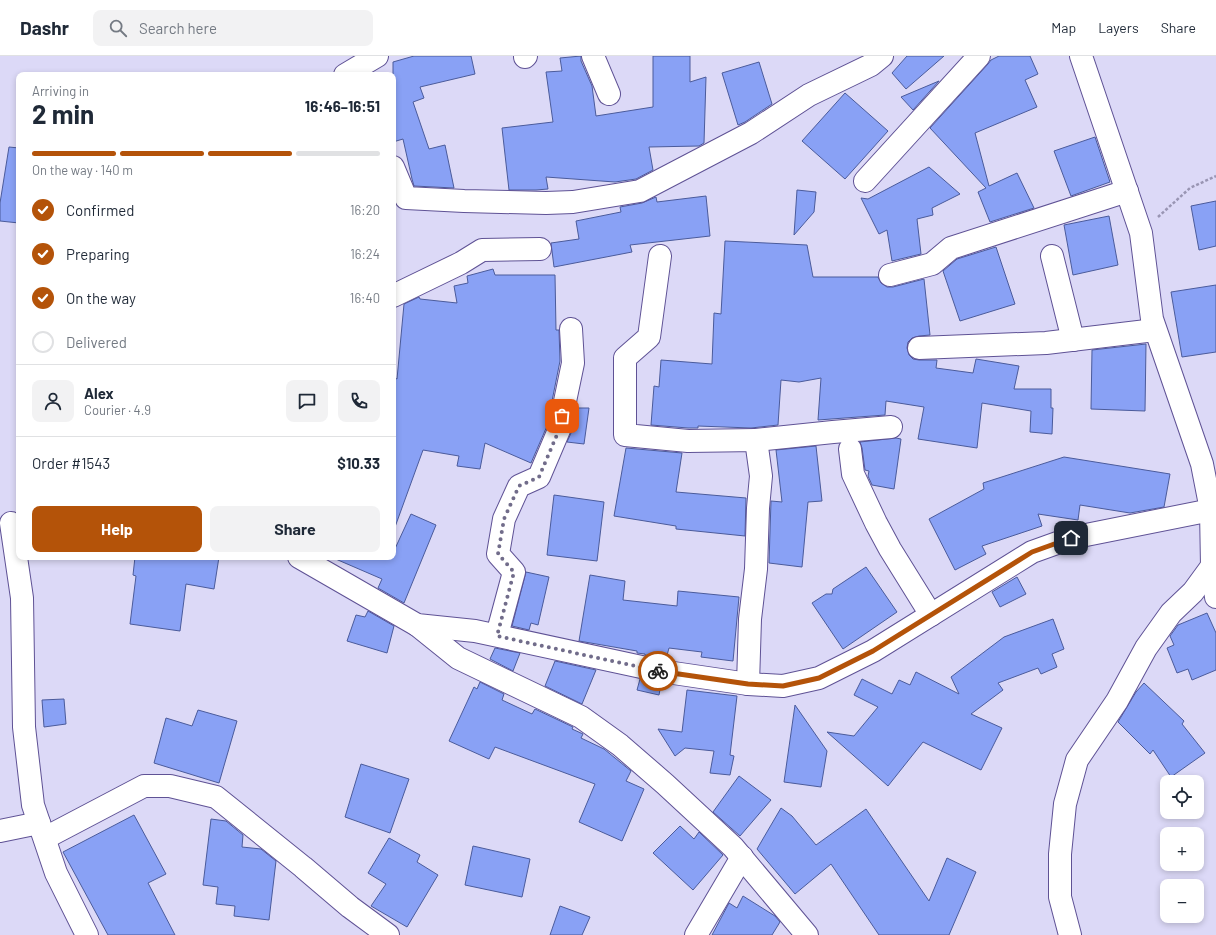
<!DOCTYPE html>
<html lang="en">
<head>
<meta charset="utf-8">
<style>
  :root { --surface:#fff; --page:#f2f2f3; --text:#1f2937; --muted:#747a83; --line:#e0e1e3; --accent:#b45309 }
  body { margin:0; font-family:Barlow,sans-serif; background:var(--page); color:var(--text); height:100vh; display:flex; flex-direction:column; font-size:15px; white-space:nowrap }
  * { box-sizing:border-box; margin:0 }
  p { font-size:13px; color:var(--muted) }
  .icon { flex:none; width:22px; height:22px; fill:none; stroke:currentColor; stroke-width:2; stroke-linecap:round; stroke-linejoin:round }
  .map { position:relative; flex:1; overflow:hidden }
  .side { position:absolute; left:16px; top:16px; width:380px; height:488px; display:flex; flex-direction:column; background:var(--surface); border-radius:8px; box-shadow:0 2px 6px #0003 }
  .side>* { flex:none }
  .buttons { position:absolute; left:1160px; top:719px; display:grid; gap:8px }
  .buttons a { display:grid; place-items:center; width:44px; height:44px; border-radius:8px; background:var(--surface); box-shadow:0 2px 6px #0003; font-size:20px }
  .pin { position:absolute; display:grid; place-items:center; width:34px; height:34px; color:#fff; margin:-17px; border-radius:8px; box-shadow:0 2px 6px #0006 }
  .courier { position:absolute; display:grid; place-items:center; width:40px; height:40px; margin:-20px; border:3px solid #b45309; border-radius:50%; background:#fff; color:#222; box-shadow:0 1px 5px #0007 }
  .headline em { font-style:normal; font-weight:700 }
  .headline div { display:flex; flex-direction:column-reverse }
  .headline { display:flex; align-items:center; justify-content:space-between; height:68px; padding:0 16px }
  h1 { font-size:26px; font-weight:700; line-height:30px }
  .bar { display:grid; grid-template-columns:repeat(4,1fr); gap:6px 4px; align-content:center; height:48px; padding:0 16px }
  .bar i { height:5px; border-radius:3px; background:var(--line) }
  .bar .active { background:var(--accent) }
  .bar p { grid-column:span 4 }
  .line { display:flex; align-items:center; gap:10px; padding:0 16px; border-top:1px solid var(--line) }
  .line div { flex:1 }
  .round { display:grid; place-items:center; flex:none; width:42px; height:42px; border-radius:8px; background:var(--page) }
  ol { padding:0 16px; list-style:none }
  li { display:flex; align-items:center; gap:12px; height:44px }
  li p { margin-inline-start:auto }
  li .icon { padding:4px; border-radius:50%; background:var(--accent); color:#fff; stroke-width:4 }
  li:last-child { color:var(--muted) }
  li i { width:22px; height:22px; border:2px solid var(--line); border-radius:50% }
  .button { display:flex; gap:8px; margin-top:auto; padding:8px 16px }
  .button a { flex:1; height:46px; border-radius:8px; background:var(--accent); color:#fff; font-size:16px; font-weight:700; line-height:46px; text-align:center }
  .button a+a { background:var(--page); color:var(--text) }
  header { display:flex; align-items:center; gap:24px; box-sizing:border-box; height:56px; padding:0 20px; background:var(--surface); border-bottom:1px solid var(--line) }
  header strong { font-size:19px }
  nav { display:flex; gap:22px; margin-inline-start:auto; font-size:14px }
  .search { width:280px; height:36px; background:var(--page); display:flex; align-items:center; gap:10px; box-sizing:border-box; padding:0 14px; border-radius:8px; color:var(--muted); font-size:15px }
  .map>svg:first-child { display:block }
  .building { fill:#89a1f5; stroke:#4b5b9b }
  .lines { fill:none; stroke-linecap:round; stroke-linejoin:round }
  .minor-casing { stroke:#5f5295; stroke-width:24 }
  .tertiary-casing { stroke:#5f5295; stroke-width:24 }
  .path { stroke:#9995b3; stroke-width:2.5; stroke-dasharray:3 2; stroke-linecap:butt }
  .minor { stroke:#fff; stroke-width:22 }
  .tertiary { stroke:#fff; stroke-width:22 }
  .done { stroke:#716c8a; stroke-width:4; stroke-dasharray:0 7.2 }
  .route { stroke:#b45309; stroke-width:5 }
</style>
</head>
<body>
<header>
<strong>Dashr</strong>
<div class="search"><svg class="icon" aria-label="search" viewBox="0 0 24 24"><circle cx="10" cy="10" r="6"/><path d="M15 15l6 6"/></svg>Search here</div>
<nav><a>Map</a><a>Layers</a><a>Share</a></nav>
</header>
<div class="map">
<svg width="1216" height="879" viewBox="0 0 1216 879">
  <rect width="100%" height="100%" fill="#dcd9f7"/>
  <g class="building">
    <polygon points="414,0 471,0 475,18 420,31 424,42 413,46 429,93 445,89 454,132 414,130 412,123 403,83 393,86 393,6"/>
    <polygon points="581,0 581,5 592,30 596,60 653,51 653,0 690,0 690,26 706,21 704,87 699,90 649,91 653,114 636,123 615,126 546,121 548,133 536,134 509,134 502,72 553,66 546,16 562,15 560,2"/>
    <polygon points="907,0 944,0 906,33 892,17"/>
    <polygon points="999,0 1030,0 1038,18 1025,24 1037,51 975,77 989,130 1017,117 1034,152 990,166 978,136 986,132 930,72 988,8 991,4"/>
    <polygon points="759,6 772,48 745,66 738,69 722,17"/>
    <polygon points="939,25 913,54 901,41"/>
    <polygon points="845,37 888,75 845,123 802,85"/>
    <polygon points="1095,81 1110,126 1071,140 1054,95"/>
    <polygon points="9,91 19,92 19,167 0,165 0,147"/>
    <polygon points="929,111 960,138 932,152 933,159 917,163 921,198 892,205 887,174 879,178 861,142 868,143"/>
    <polygon points="797,134 816,136 814,156 794,179"/>
    <polygon points="706,140 710,180 630,189 632,196 554,211 551,187 579,183 576,165 621,156 620,151 642,147 656,141 657,146"/>
    <polygon points="1216,145 1216,190 1199,194 1191,150"/>
    <polygon points="1109,160 1118,209 1073,219 1064,169"/>
    <polygon points="725,185 807,189 813,221 878,221 881,227 887,231 893,231 924,223 930,279 919,280 912,282 908,286 907,292 909,299 913,303 919,304 937,304 936,312 973,317 976,303 1019,310 1014,333 1051,333 1051,352 1053,352 1052,378 1030,376 1031,355 982,347 977,392 918,383 924,351 886,345 885,359 818,364 821,322 799,326 781,324 778,369 751,372 698,370 698,372 688,372 651,369 654,330 659,331 661,304 712,308 714,257 721,258"/>
    <polygon points="996,191 1015,248 960,265 943,215 957,203"/>
    <polygon points="493,213 495,219 555,219 556,274 559,274 560,305 547,370 531,407 485,387 480,413 457,410 459,400 423,394 395,471 393,470 393,332 395,322 397,323 404,248 419,241 420,243 457,247 454,230 468,227 467,220"/>
    <polygon points="1216,229 1216,296 1182,301 1171,236"/>
    <polygon points="1146,288 1145,355 1091,353 1092,294"/>
    <polygon points="576,352 589,352 584,388 567,386 571,377"/>
    <polygon points="896,382 901,383 894,433 872,429 868,420 869,415 865,414 862,392 860,386"/>
    <polygon points="816,390 822,445 808,446 802,511 769,507 771,445 782,446 776,394"/>
    <polygon points="626,392 682,397 676,436 746,442 745,480 676,473 676,470 614,460"/>
    <polygon points="1064,401 1170,418 1164,451 1130,457 1080,449 1078,464 1038,458 1042,470 982,490 986,498 955,514 929,463 984,433 983,427"/>
    <polygon points="554,439 604,446 597,505 547,499"/>
    <polygon points="411,458 436,469 404,547 378,532 382,523 331,501 393,501 393,497"/>
    <polygon points="135,501 219,501 214,533 186,528 180,575 130,568 136,520 133,519"/>
    <polygon points="866,511 897,556 843,593 812,547 826,538 832,538 833,533"/>
    <polygon points="526,516 549,521 538,569 531,567 529,574 512,570"/>
    <polygon points="590,519 625,525 623,544 677,550 678,535 739,541 733,605 701,601 702,596 669,592 666,603 645,599 645,598 637,597 637,595 579,585"/>
    <polygon points="1017,521 1026,538 1000,551 992,536"/>
    <polygon points="368,555 394,570 387,597 347,585 356,559 365,561"/>
    <polygon points="1207,557 1216,577 1216,614 1192,624 1188,613 1177,617 1167,592 1174,589 1170,580 1178,569"/>
    <polygon points="1053,563 1064,593 1052,598 1057,611 1041,618 1038,612 998,627 1003,634 971,658 1002,672 981,714 923,686 888,730 827,676 854,680 878,651 854,639 862,623 892,638 899,624 910,629 916,616 959,638 951,621 1004,581"/>
    <polygon points="495,592 520,597 513,615 490,603"/>
    <polygon points="555,605 596,614 582,648 545,630"/>
    <polygon points="640,623 661,628 659,639 637,634"/>
    <polygon points="480,626 504,638 502,644 532,658 535,653 573,671 572,673 583,678 581,682 604,693 631,715 626,725 644,733 622,785 579,766 595,728 495,691 489,703 449,685 474,631 477,633"/>
    <polygon points="1144,627 1184,665 1182,668 1205,697 1171,721 1153,694 1150,698 1118,666 1136,636"/>
    <polygon points="687,634 737,640 730,699 734,700 730,719 710,717 714,695 685,692 675,700 658,673 682,676"/>
    <polygon points="64,643 66,668 44,671 42,644"/>
    <polygon points="795,649 827,695 821,731 784,726"/>
    <polygon points="198,654 237,665 219,727 154,707 166,662 192,670"/>
    <polygon points="361,708 409,723 390,777 345,761"/>
    <polygon points="739,720 771,744 740,780 713,756"/>
    <polygon points="781,752 792,760 816,789 866,753 929,845 947,802 976,816 949,879 879,879 831,808 795,838 757,793"/>
    <polygon points="134,759 166,818 148,827 175,879 108,879 63,796"/>
    <polygon points="211,763 226,765 243,779 242,791 261,793 276,805 269,864 234,860 235,850 216,848 218,831 203,829"/>
    <polygon points="680,770 694,783 699,776 723,799 693,834 653,797"/>
    <polygon points="389,782 420,799 417,806 438,819 407,871 371,850 386,828 368,817"/>
    <polygon points="473,790 530,803 522,841 465,829"/>
    <polygon points="743,840 775,860 780,866 772,879 712,879 729,847 737,852"/>
    <polygon points="560,850 590,861 582,879 550,879"/>
  </g>
  <g class="lines">
    <g class="minor-casing">
      <g id="minor">
        <polyline points="593,0 609,38"/>
        <polyline points="1081,0 1141,177 1152,263 1202,408 1211,454"/>
        <polyline points="525,1 526,0"/>
        <polyline points="345,19 377,0"/>
        <polyline points="393,111 406,142 464,145 546,147 573,146 640,135 751,77 809,39 871,9 882,0"/>
        <polyline points="865,125 979,0"/>
        <polyline points="660,200 649,281 625,302 625,379 688,385 756,384 761,420 758,452 756,513 750,563 748,628"/>
        <polyline points="1052,200 1073,284"/>
        <polyline points="890,219 932,208 951,192 1127,135"/>
        <polyline points="393,240 461,207 482,194 540,193"/>
        <polyline points="919,292 1046,287 1155,274"/>
        <polyline points="756,384 833,376 891,371"/>
        <polyline points="850,393 853,418 876,467 890,493 931,559"/>
        <polyline points="417,569 458,602 581,661 620,689 665,728 733,791 807,879"/>
        <polyline points="497,579 514,516 498,498 504,463 519,430 539,421 559,374 573,307 571,273"/>
        <polyline points="0,775 39,767"/>
        <polyline points="45,782 144,730 170,730 216,741 303,811 350,851 388,879"/>
        <polyline points="696,879 742,801"/>
        <polyline points="1070,879 1060,841 1060,798 1065,748 1077,704 1117,645 1146,592 1171,557 1193,536 1212,510"/>
      </g>
    </g>
    <g class="tertiary-casing">
      <g id="tertiary">
        <polyline points="1211,454 1212,510 1216,541"/>
        <polyline points="11,467 22,542 24,671 33,749 56,817 87,879"/>
        <polyline points="299,501 417,569 475,575 660,615 748,628 783,630 819,622 873,595 1032,496 1071,482 1216,453"/>
      </g>
    </g>
    <polyline class="path" points="1158,161 1190,132 1216,120"/>
    <use href="#minor" class="minor"/>
    <use href="#tertiary" class="tertiary"/>
  </g>
  <g class="lines">
    <polyline class="done" points="562,360 559,374 539,421 519,430 504,463 498,498 514,516 497,580 658,615"/>
    <polyline class="route" points="658,615 748,628 783,630 819,622 873,595 1032,496 1071,482"/>
  </g>
</svg>
<div class="buttons">
<a><svg class="icon" aria-label="locate" viewBox="0 0 24 24"><circle cx="12" cy="12" r="6"/><path d="M12 2v4M12 18v4M2 12h4M18 12h4"/></svg></a>
<a>+</a>
<a>−</a>
</div>
<div class="pin" style="left:562px;top:360px;background:#ea580c"><svg class="icon" aria-label="bag" viewBox="0 0 24 24"><path d="M5 8h14l-1 12H6zM9 8a3 3 0 0 1 6 0"/></svg></div>
<div class="pin" style="left:1071px;top:482px;background:#1f2937"><svg class="icon" aria-label="home" viewBox="0 0 24 24"><path d="M3 11l9-7 9 7M6 9v11h12V9"/></svg></div>
<div class="courier" style="left:658px;top:615px"><svg class="icon" aria-label="bike" viewBox="0 0 24 24"><circle cx="6" cy="16" r="4"/><circle cx="18" cy="16" r="4"/><path d="M6 16l4-8h5l3 8M10 8l3 8H6M13 5h3"/></svg></div>
<section class="side">
<div class="headline"><div><h1>2 min</h1><p>Arriving in</p></div><em>16:46–16:51</em></div>
<div class="bar"><i class="active"></i><i class="active"></i><i class="active"></i><i></i><p>On the way · 140 m</p></div>
<ol>
<li><svg class="icon" aria-label="check" viewBox="0 0 24 24"><path d="M5 12l5 5 9-10"/></svg>Confirmed<p>16:20</p></li>
<li><svg class="icon" aria-label="check" viewBox="0 0 24 24"><path d="M5 12l5 5 9-10"/></svg>Preparing<p>16:24</p></li>
<li><svg class="icon" aria-label="check" viewBox="0 0 24 24"><path d="M5 12l5 5 9-10"/></svg>On the way<p>16:40</p></li>
<li><i></i>Delivered</li>
</ol>
<div class="line" style="height:72px"><a class="round"><svg class="icon" aria-label="person" viewBox="0 0 24 24"><circle cx="12" cy="8" r="4"/><path d="M4 21q1-7 8-7t8 7"/></svg></a><div><b>Alex</b><p>Courier · 4.9</p></div><a class="round"><svg class="icon" aria-label="chat" viewBox="0 0 24 24"><path d="M4 5h16v11H9l-5 4z"/></svg></a><a class="round"><svg class="icon" aria-label="phone" viewBox="0 0 24 24"><path d="M5 4h4l2 5-3 2q2 4 5 5l2-3 5 2v4C11 20 4 13 5 4z"/></svg></a></div>
<div class="line" style="height:52px"><div>Order #1543</div><b>$10.33</b></div>
<div class="button"><a>Help</a><a>Share</a></div>
</section>
</div>
</body>
</html>
